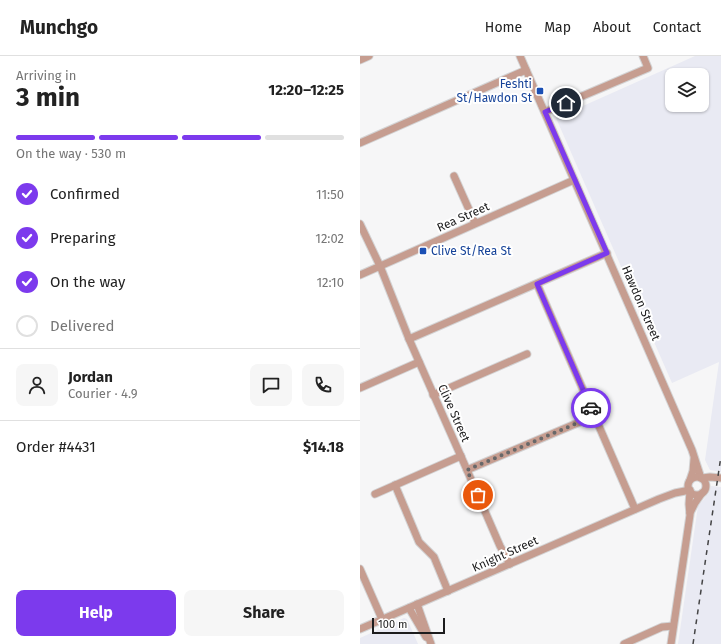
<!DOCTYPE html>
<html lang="en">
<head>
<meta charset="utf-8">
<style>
  :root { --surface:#fff; --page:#f6f6f6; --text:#222; --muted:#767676; --line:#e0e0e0; --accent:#7c3aed }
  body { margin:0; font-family:"Fira Sans",sans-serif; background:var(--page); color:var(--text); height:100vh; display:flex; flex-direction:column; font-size:15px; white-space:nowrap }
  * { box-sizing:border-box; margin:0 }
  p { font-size:13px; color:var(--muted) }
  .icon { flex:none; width:22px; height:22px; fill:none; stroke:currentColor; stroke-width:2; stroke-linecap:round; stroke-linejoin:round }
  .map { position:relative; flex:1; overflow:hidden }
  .panel { display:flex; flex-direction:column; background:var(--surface); width:360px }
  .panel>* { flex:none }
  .buttons { position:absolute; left:305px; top:12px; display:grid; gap:8px }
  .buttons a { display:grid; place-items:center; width:44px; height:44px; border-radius:8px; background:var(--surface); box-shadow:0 1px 3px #0004; font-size:20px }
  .scale { position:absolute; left:12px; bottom:10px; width:73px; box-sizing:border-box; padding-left:4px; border:2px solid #1c1c1d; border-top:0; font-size:11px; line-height:14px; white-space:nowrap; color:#1c1c1d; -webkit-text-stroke:3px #fff; paint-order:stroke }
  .pin { position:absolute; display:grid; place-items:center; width:34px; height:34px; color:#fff; margin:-17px; border:2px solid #fff; border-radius:50%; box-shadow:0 1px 4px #0007 }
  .courier { position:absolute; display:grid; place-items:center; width:40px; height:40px; margin:-20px; border:3px solid #7c3aed; border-radius:50%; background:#fff; color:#222; box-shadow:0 1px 5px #0007 }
  .overview em { font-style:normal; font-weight:700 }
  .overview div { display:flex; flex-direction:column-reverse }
  .overview { display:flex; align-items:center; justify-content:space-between; height:68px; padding:0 16px }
  h1 { font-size:26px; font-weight:700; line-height:30px }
  .bar { display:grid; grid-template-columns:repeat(4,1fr); gap:6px 4px; align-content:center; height:48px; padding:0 16px }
  .bar i { height:5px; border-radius:3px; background:var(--line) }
  .bar .selected { background:var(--accent) }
  .bar p { grid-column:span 4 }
  .line { display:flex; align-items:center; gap:10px; padding:0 16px; border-top:1px solid var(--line) }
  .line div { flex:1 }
  .round { display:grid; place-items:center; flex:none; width:42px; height:42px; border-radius:8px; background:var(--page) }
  ol { padding:0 16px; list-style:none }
  li { display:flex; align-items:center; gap:12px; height:44px }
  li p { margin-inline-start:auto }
  li .icon { padding:4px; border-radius:50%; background:var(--accent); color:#fff; stroke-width:4 }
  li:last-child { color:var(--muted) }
  li i { width:22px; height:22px; border:2px solid var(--line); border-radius:50% }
  .button { display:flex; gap:8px; margin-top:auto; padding:8px 16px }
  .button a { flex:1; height:46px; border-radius:8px; background:var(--accent); color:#fff; font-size:16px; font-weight:700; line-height:46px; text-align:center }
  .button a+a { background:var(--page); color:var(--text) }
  header { display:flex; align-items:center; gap:24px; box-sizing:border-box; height:56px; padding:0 20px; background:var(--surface); border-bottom:1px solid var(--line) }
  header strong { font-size:19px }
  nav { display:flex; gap:22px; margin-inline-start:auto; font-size:14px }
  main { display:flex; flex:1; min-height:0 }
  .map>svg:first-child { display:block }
  .built { fill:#e9eaf3; fill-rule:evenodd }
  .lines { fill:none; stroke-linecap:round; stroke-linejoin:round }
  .minor-casing { stroke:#d3d3d4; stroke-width:9 }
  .minor { stroke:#c69d90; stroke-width:7 }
  .rail { stroke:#444445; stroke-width:1.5; stroke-dasharray:5 5; stroke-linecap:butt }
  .done { stroke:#686869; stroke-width:4; stroke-dasharray:0 7.2 }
  .route { stroke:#7c3aed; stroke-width:5 }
  .transit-dot { fill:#1a4fb4; stroke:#fff; stroke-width:1.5 }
  .labels { text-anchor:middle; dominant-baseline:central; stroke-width:4; stroke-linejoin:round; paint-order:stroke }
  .transit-label { font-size:12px; fill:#164399; stroke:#fff; text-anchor:end }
  .street-label { font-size:12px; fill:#1c1c1d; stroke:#fff }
</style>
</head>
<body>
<header>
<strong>Munchgo</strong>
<nav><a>Home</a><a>Map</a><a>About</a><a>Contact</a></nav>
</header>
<main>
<section class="panel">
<div class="overview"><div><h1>3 min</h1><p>Arriving in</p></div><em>12:20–12:25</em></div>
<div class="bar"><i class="selected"></i><i class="selected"></i><i class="selected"></i><i></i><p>On the way · 530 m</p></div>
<ol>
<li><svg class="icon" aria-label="check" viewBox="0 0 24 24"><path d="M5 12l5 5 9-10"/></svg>Confirmed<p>11:50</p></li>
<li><svg class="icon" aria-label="check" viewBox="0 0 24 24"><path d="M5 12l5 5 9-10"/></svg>Preparing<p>12:02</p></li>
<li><svg class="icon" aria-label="check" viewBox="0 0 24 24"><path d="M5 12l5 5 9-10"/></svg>On the way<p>12:10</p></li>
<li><i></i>Delivered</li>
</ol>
<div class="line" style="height:72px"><a class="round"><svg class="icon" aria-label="person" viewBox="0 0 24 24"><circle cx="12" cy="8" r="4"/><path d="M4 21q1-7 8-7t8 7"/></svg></a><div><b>Jordan</b><p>Courier · 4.9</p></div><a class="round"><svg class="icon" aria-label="chat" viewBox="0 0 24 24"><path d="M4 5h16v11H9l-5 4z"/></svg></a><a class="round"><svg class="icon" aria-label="phone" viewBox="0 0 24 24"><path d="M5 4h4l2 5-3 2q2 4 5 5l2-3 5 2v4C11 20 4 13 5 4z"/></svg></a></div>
<div class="line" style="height:52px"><div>Order #4431</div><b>$14.18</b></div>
<div class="button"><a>Help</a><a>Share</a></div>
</section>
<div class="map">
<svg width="361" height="588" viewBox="0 0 361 588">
  <rect width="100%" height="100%" fill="#f6f6f7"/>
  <g class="built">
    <path d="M335,0H361V416L350,414L345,404L359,306L312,327L196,62ZM312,19H342V49H312Z"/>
    <polygon points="351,430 361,431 361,588 318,588 338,450 349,437"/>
    <polygon points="44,562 47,563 58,588 0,588 0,582"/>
  </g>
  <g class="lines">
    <g class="minor-casing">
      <g id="minor">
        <polyline points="160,0 332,394 341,422"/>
        <polyline points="0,4 9,0"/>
        <polyline points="185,56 288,12 283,0"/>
        <polyline points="0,87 166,14"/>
        <polyline points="94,120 115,167"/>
        <polyline points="0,168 20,210 49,283 107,414 140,490 150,508"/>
        <polyline points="0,219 214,124"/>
        <polyline points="177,228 275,453"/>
        <polyline points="49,283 247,197"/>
        <polyline points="0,332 59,306"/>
        <polyline points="73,339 167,298"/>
        <polyline points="107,414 234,360"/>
        <circle cx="337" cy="430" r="9"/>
        <polyline points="342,422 350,421 361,422"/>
        <polyline points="330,424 333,415 334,403"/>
        <polyline points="35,429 59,486 74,501 88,535"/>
        <polyline points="15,438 101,400"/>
        <polyline points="330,457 335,447 342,437"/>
        <polyline points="0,513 22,563"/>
        <polyline points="57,548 71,588"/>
        <polyline points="49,552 66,581"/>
        <polyline points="0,573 299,443 315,437 330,434"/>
        <polyline points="264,588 302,571 313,570"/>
        <polyline points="311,588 330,459 329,448 330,435"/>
      </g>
    </g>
    <use href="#minor" class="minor"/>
    <polyline class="rail" points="333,588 361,400"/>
  </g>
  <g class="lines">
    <polyline class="done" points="118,439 107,414 234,360 231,352"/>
    <polyline class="route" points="206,47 185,56 247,197 177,228 231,352"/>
  </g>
  <g class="transit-dot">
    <rect x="176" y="31" width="8" height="8" rx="2"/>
    <rect x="59" y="191" width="8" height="8" rx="2"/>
  </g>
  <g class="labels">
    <g class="transit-label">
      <text x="172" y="28">Feshti<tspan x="172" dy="14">St/Hawdon St</tspan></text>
      <text x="71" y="195" text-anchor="start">Clive St/Rea St</text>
    </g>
    <g class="street-label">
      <text transform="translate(103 161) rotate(-24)">Rea Street</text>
      <text transform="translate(281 247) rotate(67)">Hawdon Street</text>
      <text transform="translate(94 357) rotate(66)">Clive Street</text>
      <text transform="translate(145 498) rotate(-24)">Knight Street</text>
    </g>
  </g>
</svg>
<div class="buttons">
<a><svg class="icon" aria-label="layers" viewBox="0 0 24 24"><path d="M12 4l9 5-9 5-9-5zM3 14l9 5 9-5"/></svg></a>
</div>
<div class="scale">100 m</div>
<div class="pin" style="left:118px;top:439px;background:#ea580c"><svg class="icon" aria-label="bag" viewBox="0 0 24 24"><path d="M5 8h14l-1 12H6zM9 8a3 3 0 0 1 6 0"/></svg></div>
<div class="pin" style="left:206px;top:47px;background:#1f2937"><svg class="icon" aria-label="home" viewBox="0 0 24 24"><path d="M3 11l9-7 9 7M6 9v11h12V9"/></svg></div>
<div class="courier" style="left:231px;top:352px"><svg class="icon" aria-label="car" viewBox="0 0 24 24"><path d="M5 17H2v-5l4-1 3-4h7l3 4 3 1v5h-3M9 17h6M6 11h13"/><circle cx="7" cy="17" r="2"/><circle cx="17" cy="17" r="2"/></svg></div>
</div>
</main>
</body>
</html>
